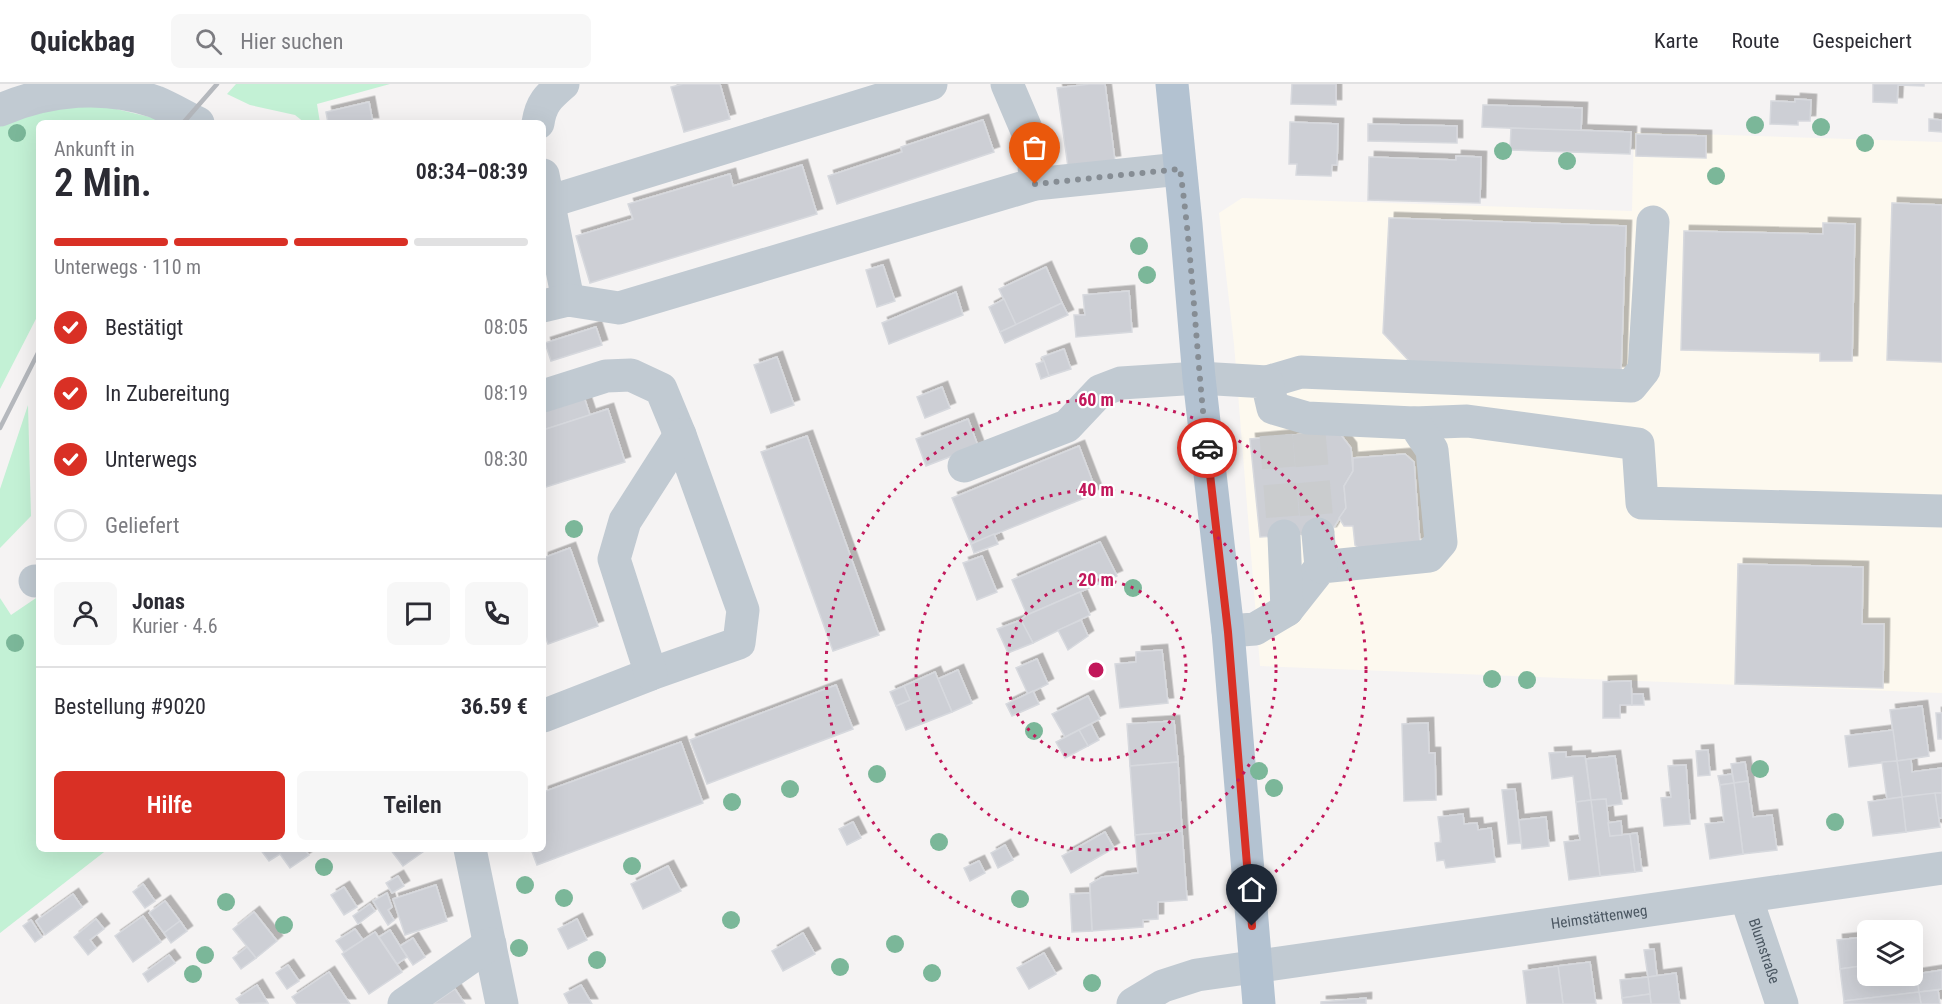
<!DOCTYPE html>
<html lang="de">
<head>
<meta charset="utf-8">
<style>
  :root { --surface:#fff; --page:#f7f7f7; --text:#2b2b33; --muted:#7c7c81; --line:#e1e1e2; --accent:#d93025 }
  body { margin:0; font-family:"Roboto Condensed",sans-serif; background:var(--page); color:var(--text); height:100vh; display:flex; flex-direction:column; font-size:22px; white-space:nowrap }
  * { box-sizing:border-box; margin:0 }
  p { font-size:20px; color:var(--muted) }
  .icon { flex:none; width:33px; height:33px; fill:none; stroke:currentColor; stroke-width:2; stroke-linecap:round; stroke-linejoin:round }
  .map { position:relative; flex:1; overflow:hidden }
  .sheet { position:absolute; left:36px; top:36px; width:510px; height:732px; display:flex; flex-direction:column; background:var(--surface); border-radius:9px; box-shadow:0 6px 24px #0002 }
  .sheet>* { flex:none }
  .tools { position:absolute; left:1857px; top:836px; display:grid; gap:12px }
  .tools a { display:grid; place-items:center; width:66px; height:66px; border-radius:9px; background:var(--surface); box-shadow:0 6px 24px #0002; font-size:30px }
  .pin { position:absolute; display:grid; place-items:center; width:51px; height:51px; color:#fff; margin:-62px -26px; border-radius:50% 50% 50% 0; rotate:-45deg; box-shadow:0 0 6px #0007 }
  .pin .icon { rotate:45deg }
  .courier { position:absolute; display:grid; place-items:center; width:60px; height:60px; margin:-30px; border:4px solid #d93025; border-radius:50%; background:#fff; color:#222; box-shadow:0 2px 8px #0007 }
  .head em { font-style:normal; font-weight:600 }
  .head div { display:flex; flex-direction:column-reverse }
  .head { display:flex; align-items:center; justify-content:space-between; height:102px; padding:0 18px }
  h1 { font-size:39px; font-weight:600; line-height:45px }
  .bar { display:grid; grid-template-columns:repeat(4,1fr); gap:9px 6px; align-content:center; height:72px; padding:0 18px }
  .bar i { height:8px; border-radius:4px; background:var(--line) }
  .bar .selected { background:var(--accent) }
  .bar p { grid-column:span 4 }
  .line { display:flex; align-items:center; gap:15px; padding:0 18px; border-top:2px solid var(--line) }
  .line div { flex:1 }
  .round { display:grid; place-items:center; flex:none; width:63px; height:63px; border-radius:9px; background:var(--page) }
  ol { padding:0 18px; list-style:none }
  li { display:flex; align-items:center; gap:18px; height:66px }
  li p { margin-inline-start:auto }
  li .icon { padding:6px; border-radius:50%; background:var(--accent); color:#fff; stroke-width:4 }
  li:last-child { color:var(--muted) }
  li i { width:33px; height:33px; border:3px solid var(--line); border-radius:50% }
  .primary-button { display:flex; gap:12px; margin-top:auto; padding:12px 18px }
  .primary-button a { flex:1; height:69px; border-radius:9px; background:var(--accent); color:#fff; font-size:24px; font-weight:600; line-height:69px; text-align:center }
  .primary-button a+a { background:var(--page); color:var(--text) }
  header { display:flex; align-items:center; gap:36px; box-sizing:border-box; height:84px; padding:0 30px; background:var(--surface); border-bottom:2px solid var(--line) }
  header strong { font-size:28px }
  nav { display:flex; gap:33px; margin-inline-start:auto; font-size:21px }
  .search { width:420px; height:54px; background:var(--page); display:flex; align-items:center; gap:15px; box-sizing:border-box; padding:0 21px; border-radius:9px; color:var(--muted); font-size:22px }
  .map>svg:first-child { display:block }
  .commercial { fill:#fdf9ef }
  .green { fill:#c3f1d5 }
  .building { fill:#cdcfd5; stroke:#d7d9de; stroke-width:1.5; filter:url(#shadow) }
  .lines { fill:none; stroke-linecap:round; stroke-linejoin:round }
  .minor-tunnel { stroke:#caccce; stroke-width:33; stroke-dasharray:33 16; stroke-linecap:butt }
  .minor { stroke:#c1cad2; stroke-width:33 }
  .major { stroke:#b3c2d1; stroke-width:33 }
  .rail { stroke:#b5b8bd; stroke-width:4.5 }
  .tree { fill:#7bb799 }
  .done { stroke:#868d94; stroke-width:6; stroke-dasharray:0 10.8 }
  .route { stroke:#d93025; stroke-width:8 }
  .ring { fill:none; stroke:#c2185b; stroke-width:3; stroke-dasharray:3 6 }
  .labels { text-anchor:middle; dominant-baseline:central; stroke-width:4.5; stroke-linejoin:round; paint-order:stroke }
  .street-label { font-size:15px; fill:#4a5661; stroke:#fff }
  .centre { fill:#c2185b; stroke:#fff; stroke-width:3 }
  .ring-label { font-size:18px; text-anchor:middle; font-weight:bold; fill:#c2185b; stroke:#fff; stroke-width:4.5; stroke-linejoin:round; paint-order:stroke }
</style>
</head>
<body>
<header>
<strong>Quickbag</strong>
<div class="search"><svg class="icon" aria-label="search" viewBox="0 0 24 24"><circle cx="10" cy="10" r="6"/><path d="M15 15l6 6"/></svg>Hier suchen</div>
<nav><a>Karte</a><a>Route</a><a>Gespeichert</a></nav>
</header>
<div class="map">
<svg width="1942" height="920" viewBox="0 0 1942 920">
  <defs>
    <filter id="shadow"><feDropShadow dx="5.5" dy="-5.5" stdDeviation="0" flood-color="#0004"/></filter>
  </defs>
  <rect width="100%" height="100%" fill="#f5f3f3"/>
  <polygon class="commercial" points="1634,48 1942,58 1942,609 1260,582 1234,260 1219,129 1242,114 1632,127"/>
  <g class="green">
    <polygon points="236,0 390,0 317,20 320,39 305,39 295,31 250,21 227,10"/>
    <polygon points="76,22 108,23 162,36 160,39 39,39 39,229 0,305 0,41 42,26"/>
    <polygon points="28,321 31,432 0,464 0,405"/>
    <polygon points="39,512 39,765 108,765 0,849 0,514 11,531"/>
  </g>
  <g class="building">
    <polygon points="683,0 720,0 730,35 684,48 671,3"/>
    <polygon points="1090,0 1105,0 1115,77 1068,83 1057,4"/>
    <polygon points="1292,0 1336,0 1336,21 1291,20"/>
    <polygon points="1873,0 1924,0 1924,2 1898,1 1897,19 1873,18"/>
    <polygon points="1795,15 1811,16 1810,37 1798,37 1798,41 1770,40 1771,17 1795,18"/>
    <polygon points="369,18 373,39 328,39 326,28"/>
    <polygon points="1483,21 1582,24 1581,47 1482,43"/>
    <polygon points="1929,35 1942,36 1942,48 1929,47"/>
    <polygon points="983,36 994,68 837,120 828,92 902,68 901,63"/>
    <polygon points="1290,38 1338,40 1337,81 1332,81 1331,92 1296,91 1297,80 1289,80"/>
    <polygon points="1368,40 1457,42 1457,59 1368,57"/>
    <polygon points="1511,44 1631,48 1630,70 1510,66"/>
    <polygon points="1636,50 1706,52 1706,74 1636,72"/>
    <polygon points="1456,72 1481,73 1480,119 1368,116 1369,73 1456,76"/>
    <polygon points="802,81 817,130 590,199 576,152 633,135 628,120 730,90 733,102"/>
    <polygon points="1892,119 1942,121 1942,278 1887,276"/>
    <polygon points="1389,134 1626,142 1621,288 1411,279 1383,249"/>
    <polygon points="1823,139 1855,140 1852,277 1820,277 1820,269 1681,266 1684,147 1823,150"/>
    <polygon points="883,181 895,217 877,223 866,186"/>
    <polygon points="1046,183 1062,219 1016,241 999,205"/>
    <polygon points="1129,207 1132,248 1076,253 1074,231 1085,231 1083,211"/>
    <polygon points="956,208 963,231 889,260 882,239"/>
    <polygon points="1004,215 1016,241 1000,248 989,223"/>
    <polygon points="1062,219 1068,231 1005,259 1000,248"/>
    <polygon points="596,243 602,261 551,277 545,259"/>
    <polygon points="1064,265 1071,285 1049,292 1042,273"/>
    <polygon points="777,273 794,321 771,329 754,281"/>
    <polygon points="1044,277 1049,292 1041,295 1036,280"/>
    <polygon points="942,303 950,324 925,334 917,313"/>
    <polygon points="583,310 590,331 543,346 543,323"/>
    <polygon points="608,325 625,378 543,404 543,346"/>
    <polygon points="968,335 978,362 926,382 916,355"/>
    <polygon points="1338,347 1351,364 1353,387 1344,402 1346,424 1331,448 1260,453 1250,355"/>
    <polygon points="807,352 879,551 833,567 761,368"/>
    <polygon points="1079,362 1097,409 971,460 952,414"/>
    <polygon points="1405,370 1414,378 1420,459 1359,464 1355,461 1353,442 1344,442 1339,434 1346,424 1344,402 1353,387 1353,374"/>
    <polygon points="994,450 998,460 974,469 971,460"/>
    <polygon points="1100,458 1117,492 1027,531 1012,496"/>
    <polygon points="570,464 598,542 548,560 543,546 543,474"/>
    <polygon points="982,472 997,508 977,516 963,479"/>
    <polygon points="1738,480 1863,483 1862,540 1884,540 1883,604 1735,600"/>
    <polygon points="1080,508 1090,531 1033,559 1021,536 1027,531"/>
    <polygon points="1021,536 1033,559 1008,569 997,545"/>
    <polygon points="1081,536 1088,552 1068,566 1058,546"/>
    <polygon points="1162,566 1168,619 1120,624 1115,580 1136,578 1136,568"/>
    <polygon points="1037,575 1048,600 1028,610 1016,584"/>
    <polygon points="958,586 972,619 952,628 938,595"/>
    <polygon points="935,588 952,628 906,646 896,622 910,616 904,602"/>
    <polygon points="1631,597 1632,621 1620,621 1620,634 1603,634 1603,598"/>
    <polygon points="836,601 853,645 707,700 690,656"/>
    <polygon points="904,602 910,616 896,622 890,608"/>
    <polygon points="1033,607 1039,620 1012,632 1006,620"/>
    <polygon points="1632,610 1643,610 1644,621 1632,621"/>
    <polygon points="1088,612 1100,635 1065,653 1052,630"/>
    <polygon points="1922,622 1929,672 1897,677 1890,626"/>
    <polygon points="1936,629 1942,629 1942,655 1938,655"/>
    <polygon points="1174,637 1178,678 1130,682 1127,640"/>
    <polygon points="1428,639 1429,669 1435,669 1436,716 1404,717 1402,640"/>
    <polygon points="1091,640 1099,656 1088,662 1079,646"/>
    <polygon points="1079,646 1088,662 1065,674 1056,658"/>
    <polygon points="1893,646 1897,677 1849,683 1845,652"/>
    <polygon points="681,658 703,719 537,781 531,765 543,765 543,708"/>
    <polygon points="1708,666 1710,691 1698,692 1696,667"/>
    <polygon points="1566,668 1566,673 1585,672 1591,716 1576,718 1573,692 1552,695 1549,669"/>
    <polygon points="1615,672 1622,720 1606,722 1606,715 1591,716 1586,675"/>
    <polygon points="1911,675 1912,688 1942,684 1942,709 1902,713 1897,677"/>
    <polygon points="1897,677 1902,713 1887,715 1882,678"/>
    <polygon points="1178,678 1182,747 1135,751 1130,682"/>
    <polygon points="1745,678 1748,697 1734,699 1731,680"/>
    <polygon points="1686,681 1690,740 1664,742 1661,714 1671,713 1668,682"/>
    <polygon points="1732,690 1734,699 1720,701 1718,692"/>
    <polygon points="1748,697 1753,733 1772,731 1777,766 1743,770 1734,699"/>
    <polygon points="1734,699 1743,770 1710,775 1705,740 1724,738 1720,701"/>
    <polygon points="1515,705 1521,759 1508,760 1502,706"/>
    <polygon points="1935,709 1942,709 1942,734 1938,734"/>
    <polygon points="1935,709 1940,743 1906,748 1902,713"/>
    <polygon points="1902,713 1906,748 1873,752 1868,718"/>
    <polygon points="1606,715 1610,752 1630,750 1635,788 1600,792 1591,716"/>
    <polygon points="1591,716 1600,792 1569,796 1564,758 1580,756 1576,718"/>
    <polygon points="1463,730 1464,740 1477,739 1478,746 1491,744 1495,778 1446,784 1444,776 1437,777 1435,759 1441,758 1438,733"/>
    <polygon points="1546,733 1549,762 1522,765 1519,736"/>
    <polygon points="1621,737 1622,751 1610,752 1608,739"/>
    <polygon points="853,738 861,754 847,761 839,745"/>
    <polygon points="1182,747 1187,816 1158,818 1158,835 1143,836 1143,843 1092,847 1090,800 1102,793 1138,789 1135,751"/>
    <polygon points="1105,748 1114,764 1071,789 1062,772"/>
    <polygon points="1637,749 1642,787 1635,788 1630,750"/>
    <polygon points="1005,761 1013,776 998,784 991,769"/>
    <polygon points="260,765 304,765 309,771 290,784 280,770 269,777"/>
    <polygon points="390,765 427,765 403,782"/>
    <polygon points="979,777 985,789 970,797 964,784"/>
    <polygon points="668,782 681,807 643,825 631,800"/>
    <polygon points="398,792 404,802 392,809 386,799"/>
    <polygon points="143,800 155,817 145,824 133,808"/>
    <polygon points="436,801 447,837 405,851 393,815"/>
    <polygon points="344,803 357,823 344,831 331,811"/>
    <polygon points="387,809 392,823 388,826 394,836 388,841 373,817"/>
    <polygon points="1090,809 1092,847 1072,848 1070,810"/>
    <polygon points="73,810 82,823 45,851 36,837"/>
    <polygon points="165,817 180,837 164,849 149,829"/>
    <polygon points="370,820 375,827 358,840 353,832"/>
    <polygon points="254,828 277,857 256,874 233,845"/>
    <polygon points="143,832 161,858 133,878 115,852"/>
    <polygon points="96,835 104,845 90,856 96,864 88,871 74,853"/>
    <polygon points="577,835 587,856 568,865 558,845"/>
    <polygon points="31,836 42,853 35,858 23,842"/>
    <polygon points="180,837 187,847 171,859 164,849"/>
    <polygon points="355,845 363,856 344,868 336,857"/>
    <polygon points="390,846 407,873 397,880 379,853"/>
    <polygon points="375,848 402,888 369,910 342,870"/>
    <polygon points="803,849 815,870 783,887 772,867"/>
    <polygon points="1865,853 1868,881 1840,885 1837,856"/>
    <polygon points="413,854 425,873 413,881 400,862"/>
    <polygon points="247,863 256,874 241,885 233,874"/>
    <polygon points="1654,865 1657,892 1648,893 1644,866"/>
    <polygon points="1044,869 1056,890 1029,905 1017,884"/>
    <polygon points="169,871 175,879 148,898 143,890"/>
    <polygon points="1590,878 1596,920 1563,920 1558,882"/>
    <polygon points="288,881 299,897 287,905 276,889"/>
    <polygon points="1868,881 1868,891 1917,890 1919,908 1844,917 1840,885"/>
    <polygon points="1558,882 1563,920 1527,920 1523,887"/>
    <polygon points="1942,886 1942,905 1919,908 1917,890"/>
    <polygon points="329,888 350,920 297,920 292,913"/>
    <polygon points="1676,889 1680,920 1651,920 1648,893"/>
    <polygon points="1648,893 1650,910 1622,914 1620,896"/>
    <polygon points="257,901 268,919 240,920 236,915"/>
    <polygon points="581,901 592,920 569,920 564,910"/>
    <polygon points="455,905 465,920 433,920"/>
    <polygon points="1938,906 1940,920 1921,920 1919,908"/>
    <polygon points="1919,908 1921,920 1844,920 1844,917"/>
    <polygon points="1650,910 1651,920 1623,920 1622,914"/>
    <polygon points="1366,914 1366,920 1321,920 1321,918"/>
  </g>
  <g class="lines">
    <g class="minor-tunnel">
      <polyline points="1309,349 1318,450"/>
      <polyline points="1276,351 1284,452"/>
    </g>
    <g class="minor">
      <polyline points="1007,0 1033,61 1035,100"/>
      <path d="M0,26C49,5 105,0 156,18C170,24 184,32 198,39"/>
      <path d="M538,39C541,19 548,13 563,0"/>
      <polyline points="543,91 568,216"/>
      <polyline points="548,118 931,0"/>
      <polyline points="543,222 568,216 619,224 1035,100 1180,85"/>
      <polyline points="1267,298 1301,288 1631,302 1644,286 1653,138"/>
      <polyline points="543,312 606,292 631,291 661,305 680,351 743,526 739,559 651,590 543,632"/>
      <polyline points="1414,339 1467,337 1638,360 1642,419 1942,427"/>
      <polyline points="964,382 1067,342 1100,307 1121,299 1199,294 1267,298 1273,324 1307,334 1414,339 1432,366 1441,458 1429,472 1321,483 1287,526 1255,545 1228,547"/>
      <polyline points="1318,450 1321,483"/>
      <polyline points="1284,452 1287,526"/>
      <polyline points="35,497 39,497"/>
      <polyline points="651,590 614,475 625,437 680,351"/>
      <polyline points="470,765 502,920"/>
      <path id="s1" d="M1746,813L1782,920"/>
      <polyline points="404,920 490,860"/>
      <path id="s2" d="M1133,920L1163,902L1197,891L1942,784"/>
    </g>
    <polyline class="major" points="1172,0 1186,140 1199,294 1228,547 1259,920"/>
    <g class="rail">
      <polyline points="183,39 217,0"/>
      <polyline points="0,344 39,267"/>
    </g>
  </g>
  <g class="tree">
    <circle cx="1755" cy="41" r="9"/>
    <circle cx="1821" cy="43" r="9"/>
    <circle cx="17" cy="49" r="9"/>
    <circle cx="1865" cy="59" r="9"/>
    <circle cx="1503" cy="67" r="9"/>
    <circle cx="1567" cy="77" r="9"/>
    <circle cx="1716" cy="92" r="9"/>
    <circle cx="1139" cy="162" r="9"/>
    <circle cx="1147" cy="191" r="9"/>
    <circle cx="574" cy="445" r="9"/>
    <circle cx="1133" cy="504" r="9"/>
    <circle cx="15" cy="559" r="9"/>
    <circle cx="1492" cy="595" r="9"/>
    <circle cx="1527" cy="596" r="9"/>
    <circle cx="1034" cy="647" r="9"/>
    <circle cx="1760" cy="685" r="9"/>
    <circle cx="1259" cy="687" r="9"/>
    <circle cx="877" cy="690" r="9"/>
    <circle cx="1274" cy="704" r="9"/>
    <circle cx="790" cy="705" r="9"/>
    <circle cx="732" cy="718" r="9"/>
    <circle cx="1835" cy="738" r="9"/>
    <circle cx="939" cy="758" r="9"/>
    <circle cx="632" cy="782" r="9"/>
    <circle cx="324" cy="783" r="9"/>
    <circle cx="525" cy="801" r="9"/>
    <circle cx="564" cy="814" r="9"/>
    <circle cx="1020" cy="815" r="9"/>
    <circle cx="226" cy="818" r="9"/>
    <circle cx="731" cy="836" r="9"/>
    <circle cx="284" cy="841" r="9"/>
    <circle cx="895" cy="860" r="9"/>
    <circle cx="519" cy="864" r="9"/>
    <circle cx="205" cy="871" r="9"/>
    <circle cx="597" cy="876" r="9"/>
    <circle cx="840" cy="883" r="9"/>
    <circle cx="932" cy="889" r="9"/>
    <circle cx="193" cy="890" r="9"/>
    <circle cx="1092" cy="899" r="9"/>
  </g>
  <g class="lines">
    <path class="done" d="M1035,100L1180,85C1193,177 1196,271 1207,364"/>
    <polyline class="route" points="1207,364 1228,548 1252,842"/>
  </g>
  <g class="ring">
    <circle cx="1096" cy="586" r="90"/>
    <circle cx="1096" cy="586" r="180"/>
    <circle cx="1096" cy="586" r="270"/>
  </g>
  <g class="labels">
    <g class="street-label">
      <text stroke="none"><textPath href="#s2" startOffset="477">Heimstättenweg</textPath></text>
      <text stroke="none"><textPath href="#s1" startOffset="57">Blumstraße</textPath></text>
    </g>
  </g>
  <circle cx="1096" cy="586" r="9" class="centre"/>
  <g class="ring-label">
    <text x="1096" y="322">60 m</text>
    <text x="1096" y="412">40 m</text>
    <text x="1096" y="502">20 m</text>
  </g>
</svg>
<div class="tools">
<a><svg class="icon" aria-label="layers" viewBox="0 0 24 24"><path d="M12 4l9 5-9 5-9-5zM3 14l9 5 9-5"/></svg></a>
</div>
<div class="pin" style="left:1035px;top:100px;background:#ea580c"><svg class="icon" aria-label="bag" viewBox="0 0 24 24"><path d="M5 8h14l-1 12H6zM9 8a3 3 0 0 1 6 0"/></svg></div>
<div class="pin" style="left:1252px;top:842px;background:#1f2937"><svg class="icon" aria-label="home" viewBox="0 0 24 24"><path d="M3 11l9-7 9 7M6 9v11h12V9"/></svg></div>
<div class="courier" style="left:1207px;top:364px"><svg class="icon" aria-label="car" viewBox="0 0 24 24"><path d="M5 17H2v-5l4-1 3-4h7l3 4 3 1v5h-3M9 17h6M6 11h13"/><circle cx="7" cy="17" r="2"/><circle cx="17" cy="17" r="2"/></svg></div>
<section class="sheet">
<div class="head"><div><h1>2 Min.</h1><p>Ankunft in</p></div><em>08:34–08:39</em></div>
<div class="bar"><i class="selected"></i><i class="selected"></i><i class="selected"></i><i></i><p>Unterwegs · 110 m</p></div>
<ol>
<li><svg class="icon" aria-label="check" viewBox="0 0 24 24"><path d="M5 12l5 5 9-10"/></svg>Bestätigt<p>08:05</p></li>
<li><svg class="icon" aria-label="check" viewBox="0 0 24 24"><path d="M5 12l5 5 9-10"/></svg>In Zubereitung<p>08:19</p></li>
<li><svg class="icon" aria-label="check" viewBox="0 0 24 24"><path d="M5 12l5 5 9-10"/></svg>Unterwegs<p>08:30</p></li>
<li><i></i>Geliefert</li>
</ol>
<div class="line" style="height:108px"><a class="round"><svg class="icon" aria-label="person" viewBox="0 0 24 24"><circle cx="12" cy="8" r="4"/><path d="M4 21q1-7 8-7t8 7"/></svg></a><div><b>Jonas</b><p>Kurier · 4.6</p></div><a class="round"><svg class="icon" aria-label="chat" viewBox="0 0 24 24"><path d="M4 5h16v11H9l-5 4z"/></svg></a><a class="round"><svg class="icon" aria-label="phone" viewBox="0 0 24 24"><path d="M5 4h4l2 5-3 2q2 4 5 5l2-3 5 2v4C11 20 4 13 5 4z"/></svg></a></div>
<div class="line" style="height:78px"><div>Bestellung #9020</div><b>36.59 €</b></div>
<div class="primary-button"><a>Hilfe</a><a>Teilen</a></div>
</section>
</div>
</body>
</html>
